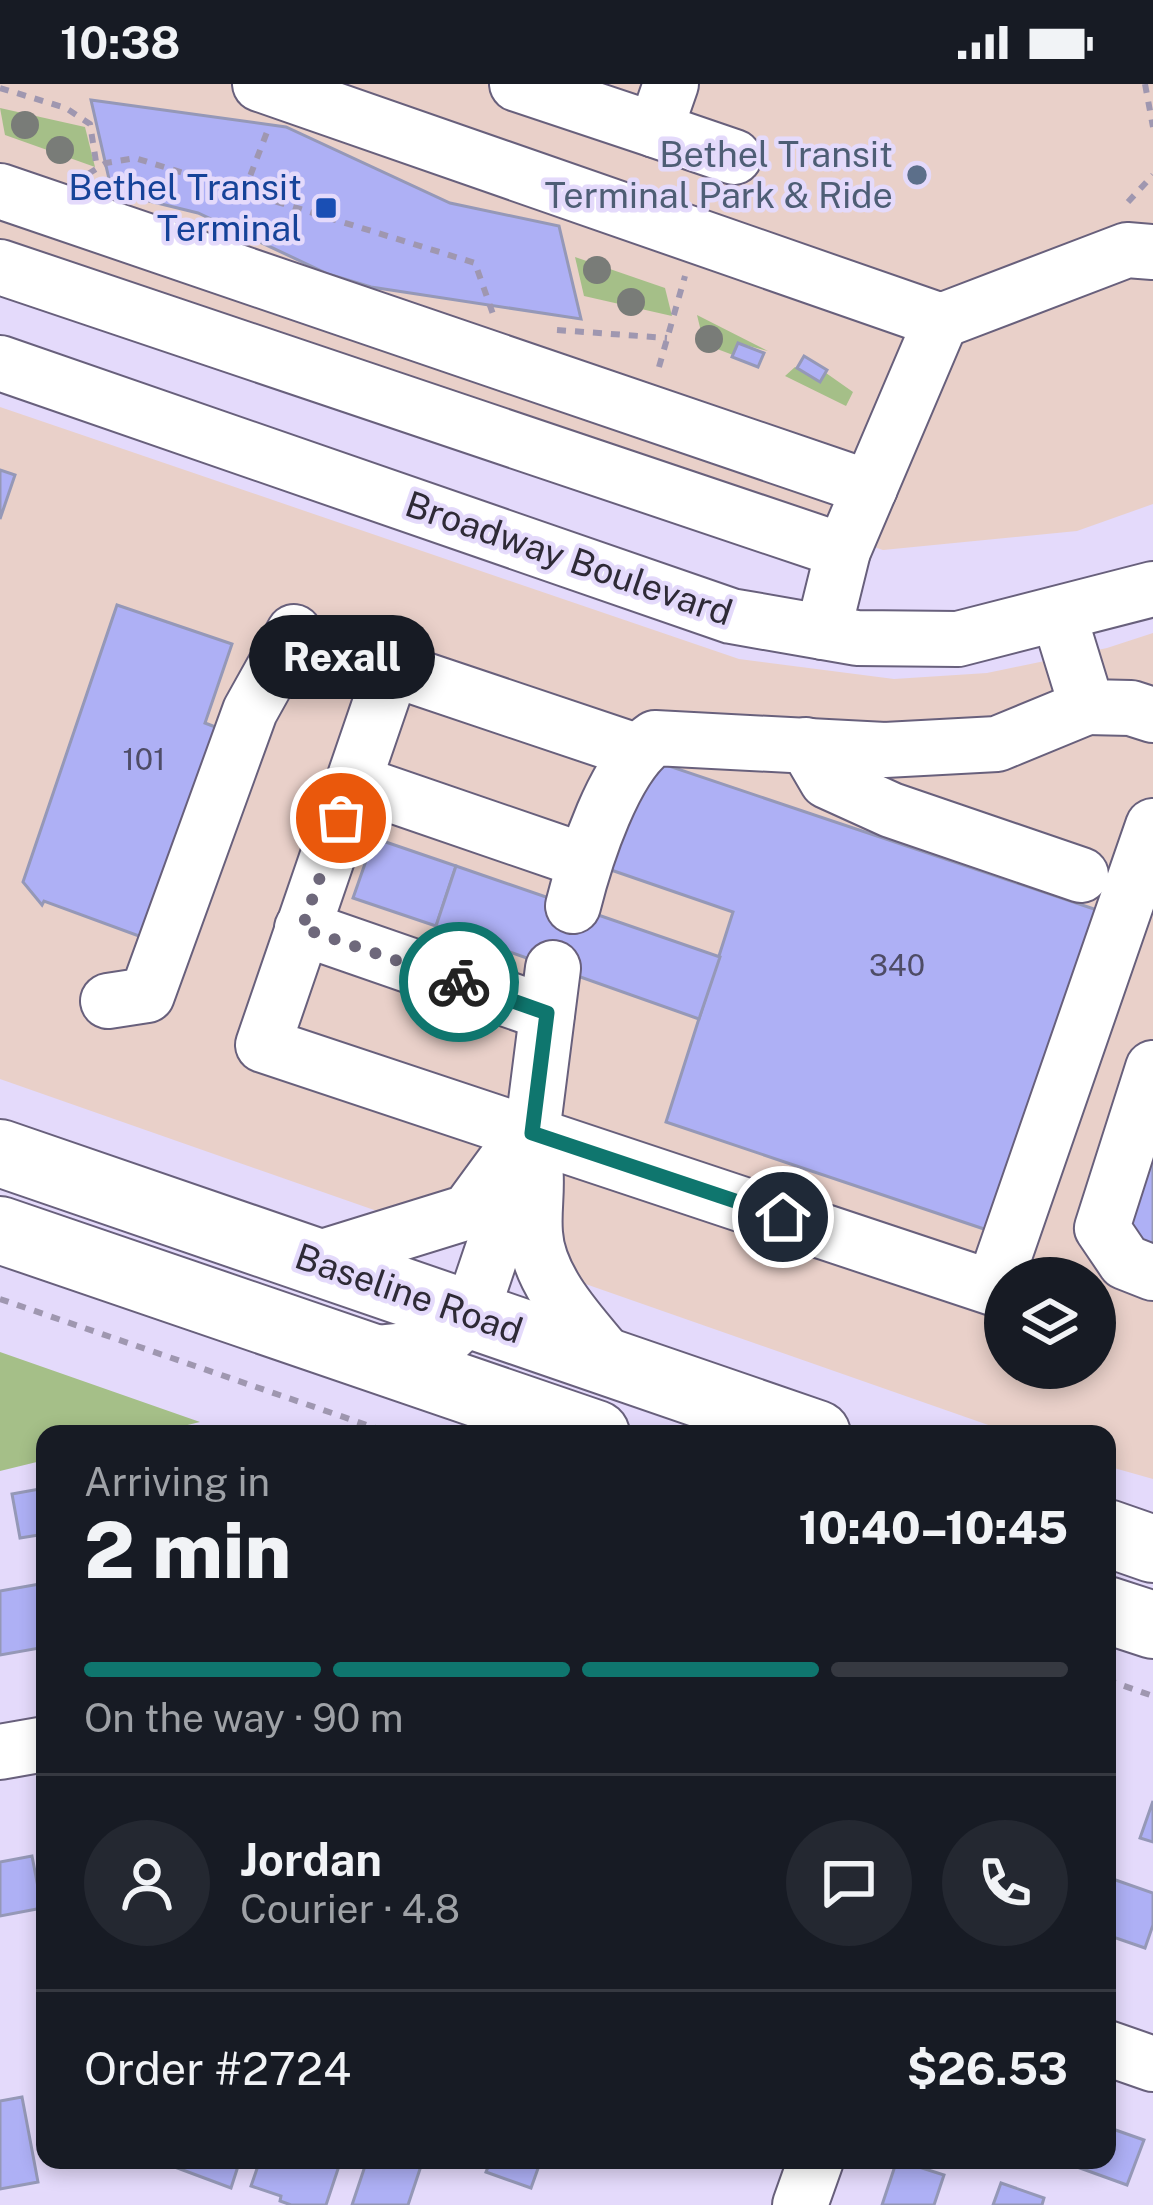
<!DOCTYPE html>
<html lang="en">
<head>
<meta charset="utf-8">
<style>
  :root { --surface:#171b24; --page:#242831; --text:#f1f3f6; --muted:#9ea1a6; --line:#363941; --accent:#0f766e }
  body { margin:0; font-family:"Public Sans",sans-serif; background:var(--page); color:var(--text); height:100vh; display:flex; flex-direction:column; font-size:45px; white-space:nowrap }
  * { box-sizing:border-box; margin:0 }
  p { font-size:39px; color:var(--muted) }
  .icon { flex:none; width:66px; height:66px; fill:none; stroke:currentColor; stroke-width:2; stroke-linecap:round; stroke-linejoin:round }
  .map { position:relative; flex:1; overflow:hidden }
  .details { position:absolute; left:36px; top:1341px; width:1080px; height:744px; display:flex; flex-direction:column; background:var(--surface); border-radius:24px; box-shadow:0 6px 18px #0003 }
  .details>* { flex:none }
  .buttons { position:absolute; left:984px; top:1173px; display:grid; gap:24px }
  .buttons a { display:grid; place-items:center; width:132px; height:132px; border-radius:50%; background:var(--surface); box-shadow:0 6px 18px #0003; font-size:60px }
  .pin { position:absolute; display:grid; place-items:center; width:102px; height:102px; color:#fff; margin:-51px; border:6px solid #fff; border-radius:50%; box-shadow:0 3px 12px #0007 }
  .courier { position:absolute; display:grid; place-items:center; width:120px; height:120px; margin:-60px; border:9px solid #0f766e; border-radius:50%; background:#fff; color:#222; box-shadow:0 3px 15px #0007 }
  .bubble { position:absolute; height:84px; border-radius:42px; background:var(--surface); box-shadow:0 6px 18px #0003; font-size:39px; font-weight:800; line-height:84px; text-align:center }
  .head em { font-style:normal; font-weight:800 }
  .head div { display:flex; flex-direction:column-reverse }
  .head { display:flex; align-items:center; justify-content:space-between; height:204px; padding:0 48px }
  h1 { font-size:78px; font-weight:800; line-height:90px }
  .bar { display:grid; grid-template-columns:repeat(4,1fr); gap:18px 12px; align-content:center; height:144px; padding:0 48px }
  .bar i { height:15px; border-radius:9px; background:var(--line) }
  .bar .on { background:var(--accent) }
  .bar p { grid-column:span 4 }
  .line { display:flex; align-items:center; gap:30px; padding:0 48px; border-top:3px solid var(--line) }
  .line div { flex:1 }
  .round { display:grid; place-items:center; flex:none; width:126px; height:126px; border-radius:63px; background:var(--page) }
  .status { display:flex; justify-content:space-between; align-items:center; height:84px; padding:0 60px; background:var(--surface); direction:ltr }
  .status svg { height:33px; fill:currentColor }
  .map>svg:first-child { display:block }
  .commercial { fill:#e9d0c9; fill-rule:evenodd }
  .green { fill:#a5bf88 }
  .building { fill:#aeb0f5; stroke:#9598b7; stroke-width:3 }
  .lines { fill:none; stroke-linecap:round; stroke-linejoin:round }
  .minor-casing { stroke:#68607c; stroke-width:58 }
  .major-casing { stroke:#68607c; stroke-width:70 }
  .path { stroke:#9f97b0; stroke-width:6; stroke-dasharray:9 9; stroke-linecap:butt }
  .minor { stroke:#fff; stroke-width:54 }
  .major { stroke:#fff; stroke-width:66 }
  .tree { fill:#797c78 }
  .done { stroke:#6e687b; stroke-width:12; stroke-dasharray:0 21.6 }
  .route { stroke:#0f766e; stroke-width:15 }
  .service-dot { fill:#5c6f8a; stroke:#e4dafb; stroke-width:4.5 }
  .transit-dot { fill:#1a4fb4; stroke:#e4dafb; stroke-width:4.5 }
  .labels { text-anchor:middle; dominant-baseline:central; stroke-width:9; stroke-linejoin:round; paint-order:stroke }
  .number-label { font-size:30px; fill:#4e4c66 }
  .service-label { font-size:36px; fill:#4e5e75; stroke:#e4dafb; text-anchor:end }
  .transit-label { font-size:36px; fill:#164399; stroke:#e4dafb; text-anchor:end }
  .street-label { font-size:36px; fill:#2e2a36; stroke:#e4dafb }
</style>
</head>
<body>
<div class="status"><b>10:38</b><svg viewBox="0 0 49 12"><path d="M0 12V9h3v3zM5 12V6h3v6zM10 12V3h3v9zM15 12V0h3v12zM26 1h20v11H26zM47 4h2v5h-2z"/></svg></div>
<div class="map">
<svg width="1153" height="2121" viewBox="0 0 1153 2121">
  <rect width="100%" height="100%" fill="#e4dafb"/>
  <g class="commercial">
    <polygon points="0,0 1153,0 1153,420 1077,447 883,466 0,173"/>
    <path d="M0,323L739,575L894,595L987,589L1107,564L1153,549V1395L1107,1382V1350H1014L0,995ZM1005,1194H1095V1284H1005Z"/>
  </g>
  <g class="green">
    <polygon points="0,24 85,43 95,83 5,51"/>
    <polygon points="575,173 665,204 672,232 584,212"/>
    <polygon points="697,231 768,267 738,259 733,271 704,260"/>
    <polygon points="795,283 819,298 826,289 853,308 846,322 785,292"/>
    <polygon points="0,1268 200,1338 150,1350 45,1350 45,1376 0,1387"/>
  </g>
  <g class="building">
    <polygon points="91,16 286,43 450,119 559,142 581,235 371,203 328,190 198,129 112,108"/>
    <polygon points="738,259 764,269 758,283 732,273"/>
    <polygon points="804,272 827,286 820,298 797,284"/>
    <polygon points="0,386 15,391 0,435"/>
    <polygon points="117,521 232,560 205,639 231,649 158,859 44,817 42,821 23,798"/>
    <polygon points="648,675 1097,826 990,1147 666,1038 733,828 611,786"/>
    <polygon points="374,754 456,782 436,842 353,814"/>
    <polygon points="456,782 720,873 699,935 436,842"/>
    <polygon points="1153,1012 1153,1180 1120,1125"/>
    <polygon points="45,1404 45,1450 20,1454 12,1410"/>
    <polygon points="45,1499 45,1557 40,1564 0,1571 0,1507"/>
    <polygon points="1153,1717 1153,1758 1140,1754"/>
    <polygon points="32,1772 42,1824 0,1832 0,1778"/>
    <polygon points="1107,1793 1153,1809 1153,1841 1145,1864 1107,1851"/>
    <polygon points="22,2013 38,2098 0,2105 0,2017"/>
    <polygon points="1107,2043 1144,2056 1127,2101 1080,2084 1083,2076 1107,2076"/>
    <polygon points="156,2076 240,2076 231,2104"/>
    <polygon points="260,2076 341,2076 326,2121 291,2121 280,2117 281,2112 251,2102"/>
    <polygon points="367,2076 421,2082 408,2121 352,2121"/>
    <polygon points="491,2076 541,2076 531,2104 486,2088"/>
    <polygon points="897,2076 944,2091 934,2121 882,2121"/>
    <polygon points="1001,2099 1044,2114 1042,2121 993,2121"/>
  </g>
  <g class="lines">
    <g class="minor-casing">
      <g id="minor">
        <polyline points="260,0 941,237 1127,166 1153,168"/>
        <polyline points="517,0 655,46 671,0"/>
        <polyline points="655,46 734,73"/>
        <polyline points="0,107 870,404"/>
        <polyline points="0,183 843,467"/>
        <polyline points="0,279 731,532 857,554 958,555 1153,505"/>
        <polyline points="1059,532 1087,623 1131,624 1153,631"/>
        <polyline points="823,548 843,467 941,237"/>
        <polyline points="806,661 827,697 891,726 1081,791"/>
        <polyline points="636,667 392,585 263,961 993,1204 1153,742"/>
        <polyline points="354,698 584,777"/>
        <path d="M573,822C585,774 614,682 655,654L885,666L997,660L1087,623"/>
        <polyline points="302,844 547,929"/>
        <polyline points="108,917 147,911 250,627 294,548"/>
        <polyline points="1153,984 1102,1144 1125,1178 1153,1189"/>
        <path d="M535,1081C538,1105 533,1126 535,1149C538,1199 585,1245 614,1281"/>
        <polyline points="313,1176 468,1128 509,1072"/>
        <polyline points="365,1270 436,1263 471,1230 532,1049 553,884"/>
        <polyline points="0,1668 45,1660"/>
        <polyline points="1107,1964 1153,1980"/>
        <polyline points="800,2121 816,2076"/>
      </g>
    </g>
    <g class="major-casing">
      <g id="major">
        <polyline points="0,1069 817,1350"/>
        <polyline points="0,1146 596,1350"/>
        <polyline points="1107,1449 1153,1465"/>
        <polyline points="1107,1526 1153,1541"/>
      </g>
    </g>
    <g class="path">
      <polyline points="1145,0 1153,43"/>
      <polyline points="0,4 66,24 90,40 97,84"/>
      <polyline points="88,90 106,79 135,74 475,179 493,230"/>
      <polyline points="244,108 267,48"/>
      <polyline points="1128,118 1153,91"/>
      <polyline points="557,246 667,254"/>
      <polyline points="659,283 685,192"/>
      <polyline points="0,1215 393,1350"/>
      <polyline points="1107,1596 1153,1612"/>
    </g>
    <use href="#minor" class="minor"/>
    <use href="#major" class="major"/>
  </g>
  <g class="tree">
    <circle cx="25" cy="41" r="14"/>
    <circle cx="60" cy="66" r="14"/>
    <circle cx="597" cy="186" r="14"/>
    <circle cx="631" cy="218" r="14"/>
    <circle cx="709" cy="255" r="14"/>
  </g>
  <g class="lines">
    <polyline class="done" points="341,734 302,844 459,898"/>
    <polyline class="route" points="459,898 547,929 532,1049 783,1133"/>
  </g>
  <circle class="service-dot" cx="917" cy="91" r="12"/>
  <rect class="transit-dot" x="314" y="112" width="24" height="24" rx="6"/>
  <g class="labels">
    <g class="number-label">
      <text x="144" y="675">101</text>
      <text x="897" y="881">340</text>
    </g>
    <g class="service-label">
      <text x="893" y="70">Bethel Transit<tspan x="893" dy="41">Terminal Park &amp; Ride</tspan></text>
    </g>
    <g class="transit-label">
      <text x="302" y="103">Bethel Transit<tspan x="302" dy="41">Terminal</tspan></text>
    </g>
    <g class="street-label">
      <text transform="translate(569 474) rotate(19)">Broadway Boulevard</text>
      <text transform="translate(409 1209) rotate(19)">Baseline Road</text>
    </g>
  </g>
</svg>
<div class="buttons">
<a><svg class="icon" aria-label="layers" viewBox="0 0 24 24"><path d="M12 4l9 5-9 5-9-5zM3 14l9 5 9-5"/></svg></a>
</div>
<div class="pin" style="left:341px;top:734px;background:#ea580c"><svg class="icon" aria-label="bag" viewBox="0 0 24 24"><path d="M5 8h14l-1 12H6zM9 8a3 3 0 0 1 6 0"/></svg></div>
<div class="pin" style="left:783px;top:1133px;background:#1f2937"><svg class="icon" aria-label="home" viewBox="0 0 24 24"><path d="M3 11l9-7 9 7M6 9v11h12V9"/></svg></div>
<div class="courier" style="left:459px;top:898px"><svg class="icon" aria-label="bike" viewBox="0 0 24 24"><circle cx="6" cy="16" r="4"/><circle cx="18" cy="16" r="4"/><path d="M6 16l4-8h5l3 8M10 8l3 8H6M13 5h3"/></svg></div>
<div class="bubble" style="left:249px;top:531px;width:186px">Rexall</div>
<section class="details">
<div class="head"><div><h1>2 min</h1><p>Arriving in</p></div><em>10:40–10:45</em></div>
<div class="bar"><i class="on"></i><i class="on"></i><i class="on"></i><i></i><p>On the way · 90 m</p></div>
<div class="line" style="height:216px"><a class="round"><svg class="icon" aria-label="person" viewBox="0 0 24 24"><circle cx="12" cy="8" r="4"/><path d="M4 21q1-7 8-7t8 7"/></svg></a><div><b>Jordan</b><p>Courier · 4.8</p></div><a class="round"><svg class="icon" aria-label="chat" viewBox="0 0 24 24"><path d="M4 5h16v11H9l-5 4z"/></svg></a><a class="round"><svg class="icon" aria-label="phone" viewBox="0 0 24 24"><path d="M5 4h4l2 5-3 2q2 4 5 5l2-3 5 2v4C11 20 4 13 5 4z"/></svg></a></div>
<div class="line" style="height:156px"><div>Order #2724</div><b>$26.53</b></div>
</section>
</div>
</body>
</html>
